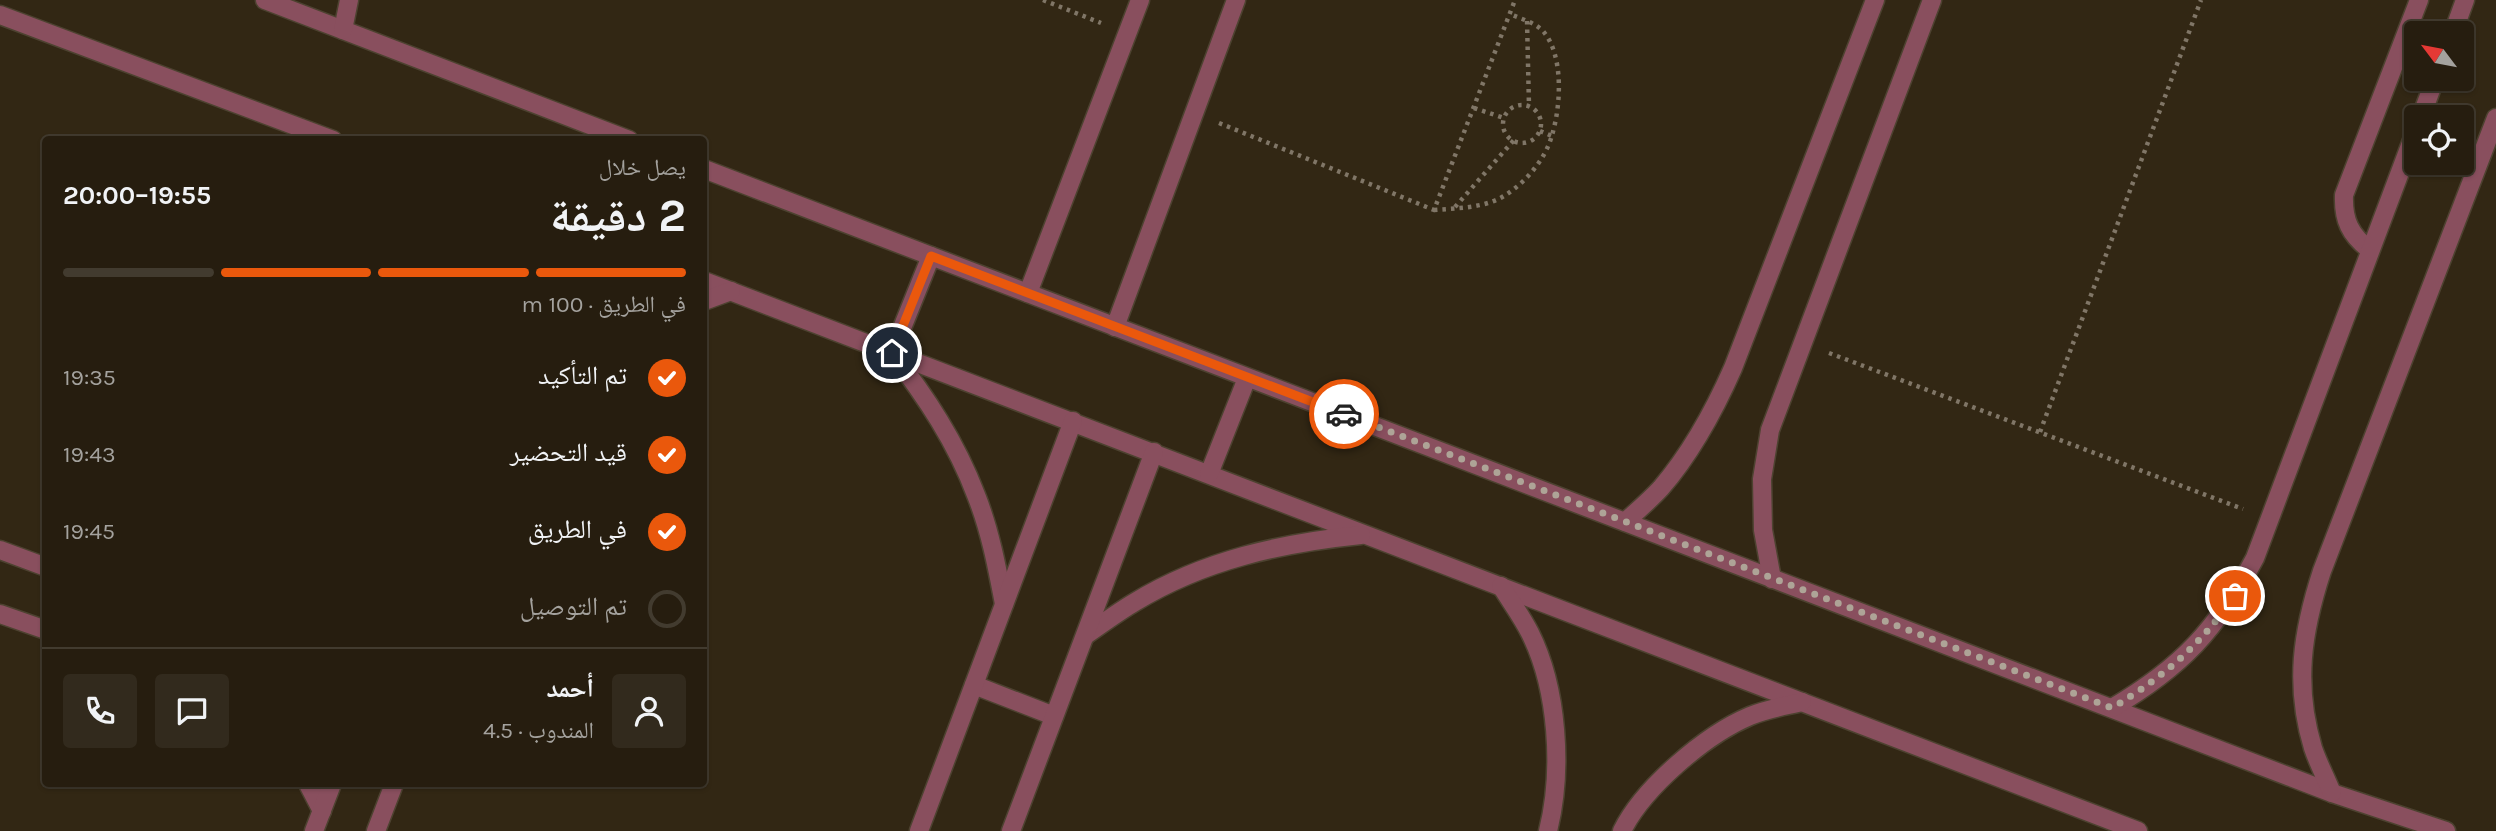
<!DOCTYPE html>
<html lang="ar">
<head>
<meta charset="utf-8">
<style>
  :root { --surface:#261d0f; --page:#322a1d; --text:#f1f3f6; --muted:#a4a29e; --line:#423b2f; --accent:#ea580c }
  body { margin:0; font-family:Karla,"Noto Naskh Arabic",sans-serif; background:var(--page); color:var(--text); direction:rtl; height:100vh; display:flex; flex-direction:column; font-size:26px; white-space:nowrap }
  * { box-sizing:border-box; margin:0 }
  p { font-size:23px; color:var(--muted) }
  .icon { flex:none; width:38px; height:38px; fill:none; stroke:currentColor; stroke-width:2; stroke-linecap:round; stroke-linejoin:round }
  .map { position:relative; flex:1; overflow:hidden; direction:ltr }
  .details { position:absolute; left:42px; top:136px; width:665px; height:651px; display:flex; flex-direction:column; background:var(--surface); border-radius:7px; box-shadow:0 2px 5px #0004,0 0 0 2px var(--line); direction:rtl }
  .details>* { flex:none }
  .needle { width:46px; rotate:302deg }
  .buttons { position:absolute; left:2404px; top:21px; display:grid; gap:14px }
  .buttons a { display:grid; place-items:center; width:70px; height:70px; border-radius:7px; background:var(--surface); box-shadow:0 2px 5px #0004,0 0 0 2px var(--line); font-size:35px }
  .pin { position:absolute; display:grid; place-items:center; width:60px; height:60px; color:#fff; margin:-30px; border:4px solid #fff; border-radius:50%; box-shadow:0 2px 7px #0007 }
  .courier { position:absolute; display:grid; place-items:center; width:70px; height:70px; margin:-35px; border:5px solid #ea580c; border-radius:50%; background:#fff; color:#222; box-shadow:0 2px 9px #0007 }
  .head em { font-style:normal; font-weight:700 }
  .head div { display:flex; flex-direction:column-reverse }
  .head { display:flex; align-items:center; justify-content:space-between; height:119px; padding:0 21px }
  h1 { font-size:46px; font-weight:700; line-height:52px }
  .bar { display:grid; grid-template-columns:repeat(4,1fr); gap:10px 7px; align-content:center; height:84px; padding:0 21px }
  .bar i { height:9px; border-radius:5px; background:var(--line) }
  .bar .active { background:var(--accent) }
  .bar p { grid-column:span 4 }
  .line { display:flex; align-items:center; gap:18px; padding:0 21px; border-top:2px solid var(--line) }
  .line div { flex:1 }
  .round { display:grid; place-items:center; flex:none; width:74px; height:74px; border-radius:7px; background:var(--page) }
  ol { padding:0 21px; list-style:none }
  li { display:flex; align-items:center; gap:21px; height:77px }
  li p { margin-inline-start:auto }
  li .icon { padding:7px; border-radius:50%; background:var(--accent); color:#fff; stroke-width:4 }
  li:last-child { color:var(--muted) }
  li i { width:38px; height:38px; border:4px solid var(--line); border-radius:50% }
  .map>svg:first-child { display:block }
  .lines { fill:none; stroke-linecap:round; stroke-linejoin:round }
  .service-casing { stroke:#4d4230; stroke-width:21 }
  .minor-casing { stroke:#4d4230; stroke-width:21 }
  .path { stroke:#807667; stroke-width:4.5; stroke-dasharray:3.5 5; stroke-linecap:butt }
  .service { stroke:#894f5e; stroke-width:18 }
  .minor { stroke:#894f5e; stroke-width:18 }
  .done { stroke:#aea497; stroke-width:7; stroke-dasharray:0 12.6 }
  .route { stroke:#ea580c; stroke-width:9 }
</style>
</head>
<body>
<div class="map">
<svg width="2496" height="831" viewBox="0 0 2496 831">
  <rect width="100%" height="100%" fill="#322714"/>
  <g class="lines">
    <g class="service-casing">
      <path id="service" d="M2370,250C2350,235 2343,220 2344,195L2419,0"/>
    </g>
    <g class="minor-casing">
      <g id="minor">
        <polyline points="265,0 629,140"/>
        <polyline points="0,15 333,140"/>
        <polyline points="343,30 349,0"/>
        <polyline points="2453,33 2465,0"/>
        <polyline points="2421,117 2435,79"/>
        <polyline points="704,169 2332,793 2446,831"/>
        <path d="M931,256L892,353C926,397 956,442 976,495C990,530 997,567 1004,604"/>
        <polyline points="704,281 2138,831"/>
        <polyline points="1028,293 1140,0"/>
        <polyline points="704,301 731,291"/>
        <polyline points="1115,327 1236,0"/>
        <polyline points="1209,474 1247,378"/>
        <path d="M1625,522C1637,511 1650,500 1661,488C1692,452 1714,411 1733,368L1875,0"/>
        <polyline points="0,550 46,567"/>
        <polyline points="1772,579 1763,530 1762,479 1770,430 1932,0"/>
        <path d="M1501,586C1511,602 1522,617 1530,633C1558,689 1563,771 1548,831"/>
        <polyline points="0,614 46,630"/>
        <path d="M1086,635C1102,624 1118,612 1135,602C1204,560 1282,543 1361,535"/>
        <polyline points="974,685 1054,716"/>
        <path d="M2112,708C2182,667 2217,629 2255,558L2417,127"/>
        <polyline points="308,784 322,811"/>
        <path d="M2332,793C2326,778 2318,763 2313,748C2294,685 2302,632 2322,571L2496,118"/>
        <polyline points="314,831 332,784"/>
        <polyline points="376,831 394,784"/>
        <polyline points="919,831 1073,421"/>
        <polyline points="1011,831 1154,452"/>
        <path d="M1622,831C1643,788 1705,735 1750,716C1766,709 1785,706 1802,702"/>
      </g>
    </g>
    <g class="path">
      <polyline points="1043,0 1101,23"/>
      <polyline points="1527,21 1529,106"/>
      <circle cx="1522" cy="124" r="19"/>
      <polyline points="1474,108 1504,118"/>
      <polyline points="1219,123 1434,210 1515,0"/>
      <polyline points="1540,131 1552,136"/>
      <polyline points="1455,207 1514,140"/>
      <path d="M1434,210C1459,208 1487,208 1507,194C1527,181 1546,158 1552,135C1561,106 1564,55 1543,31C1534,22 1521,19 1510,14"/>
      <polyline points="1829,353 2243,509"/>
      <polyline points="2040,432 2201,0"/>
    </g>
    <use href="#service" class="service"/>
    <use href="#minor" class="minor"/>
  </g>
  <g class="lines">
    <path class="done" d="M1344,414L2112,708C2166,675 2198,647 2235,596"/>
    <polyline class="route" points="892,353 931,256 1344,414"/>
  </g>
</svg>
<div class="buttons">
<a><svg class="needle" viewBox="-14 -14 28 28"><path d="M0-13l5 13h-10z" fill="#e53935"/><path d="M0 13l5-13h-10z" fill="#a4a29e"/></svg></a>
<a><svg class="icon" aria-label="locate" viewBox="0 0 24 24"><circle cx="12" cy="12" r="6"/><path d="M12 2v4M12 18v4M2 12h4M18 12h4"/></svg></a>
</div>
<div class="pin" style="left:2235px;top:596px;background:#ea580c"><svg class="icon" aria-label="bag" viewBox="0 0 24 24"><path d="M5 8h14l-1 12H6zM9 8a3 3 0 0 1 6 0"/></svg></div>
<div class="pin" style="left:892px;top:353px;background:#1f2937"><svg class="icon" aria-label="home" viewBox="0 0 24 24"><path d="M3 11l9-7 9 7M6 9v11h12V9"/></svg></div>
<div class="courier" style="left:1344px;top:414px"><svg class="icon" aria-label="car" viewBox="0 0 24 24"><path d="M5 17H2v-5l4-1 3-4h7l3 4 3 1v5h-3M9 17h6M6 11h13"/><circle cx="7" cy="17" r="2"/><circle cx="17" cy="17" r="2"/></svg></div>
<section class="details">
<div class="head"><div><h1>2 دقيقة</h1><p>يصل خلال</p></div><em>19:55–20:00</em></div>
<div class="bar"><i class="active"></i><i class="active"></i><i class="active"></i><i></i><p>في الطريق · 100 m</p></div>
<ol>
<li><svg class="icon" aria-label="check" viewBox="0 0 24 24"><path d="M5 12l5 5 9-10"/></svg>تم التأكيد<p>19:35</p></li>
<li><svg class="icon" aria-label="check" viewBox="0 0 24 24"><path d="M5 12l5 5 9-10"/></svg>قيد التحضير<p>19:43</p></li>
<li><svg class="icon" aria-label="check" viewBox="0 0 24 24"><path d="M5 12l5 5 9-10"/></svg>في الطريق<p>19:45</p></li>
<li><i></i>تم التوصيل</li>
</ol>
<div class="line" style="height:126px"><a class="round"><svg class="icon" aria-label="person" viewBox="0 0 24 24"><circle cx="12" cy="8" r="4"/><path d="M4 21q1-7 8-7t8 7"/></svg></a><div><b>أحمد</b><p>المندوب · 4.5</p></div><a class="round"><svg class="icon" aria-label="chat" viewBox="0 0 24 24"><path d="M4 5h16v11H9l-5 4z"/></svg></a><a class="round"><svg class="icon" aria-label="phone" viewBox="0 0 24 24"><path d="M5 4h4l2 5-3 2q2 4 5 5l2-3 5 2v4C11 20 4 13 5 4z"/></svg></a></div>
</section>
</div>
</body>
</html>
